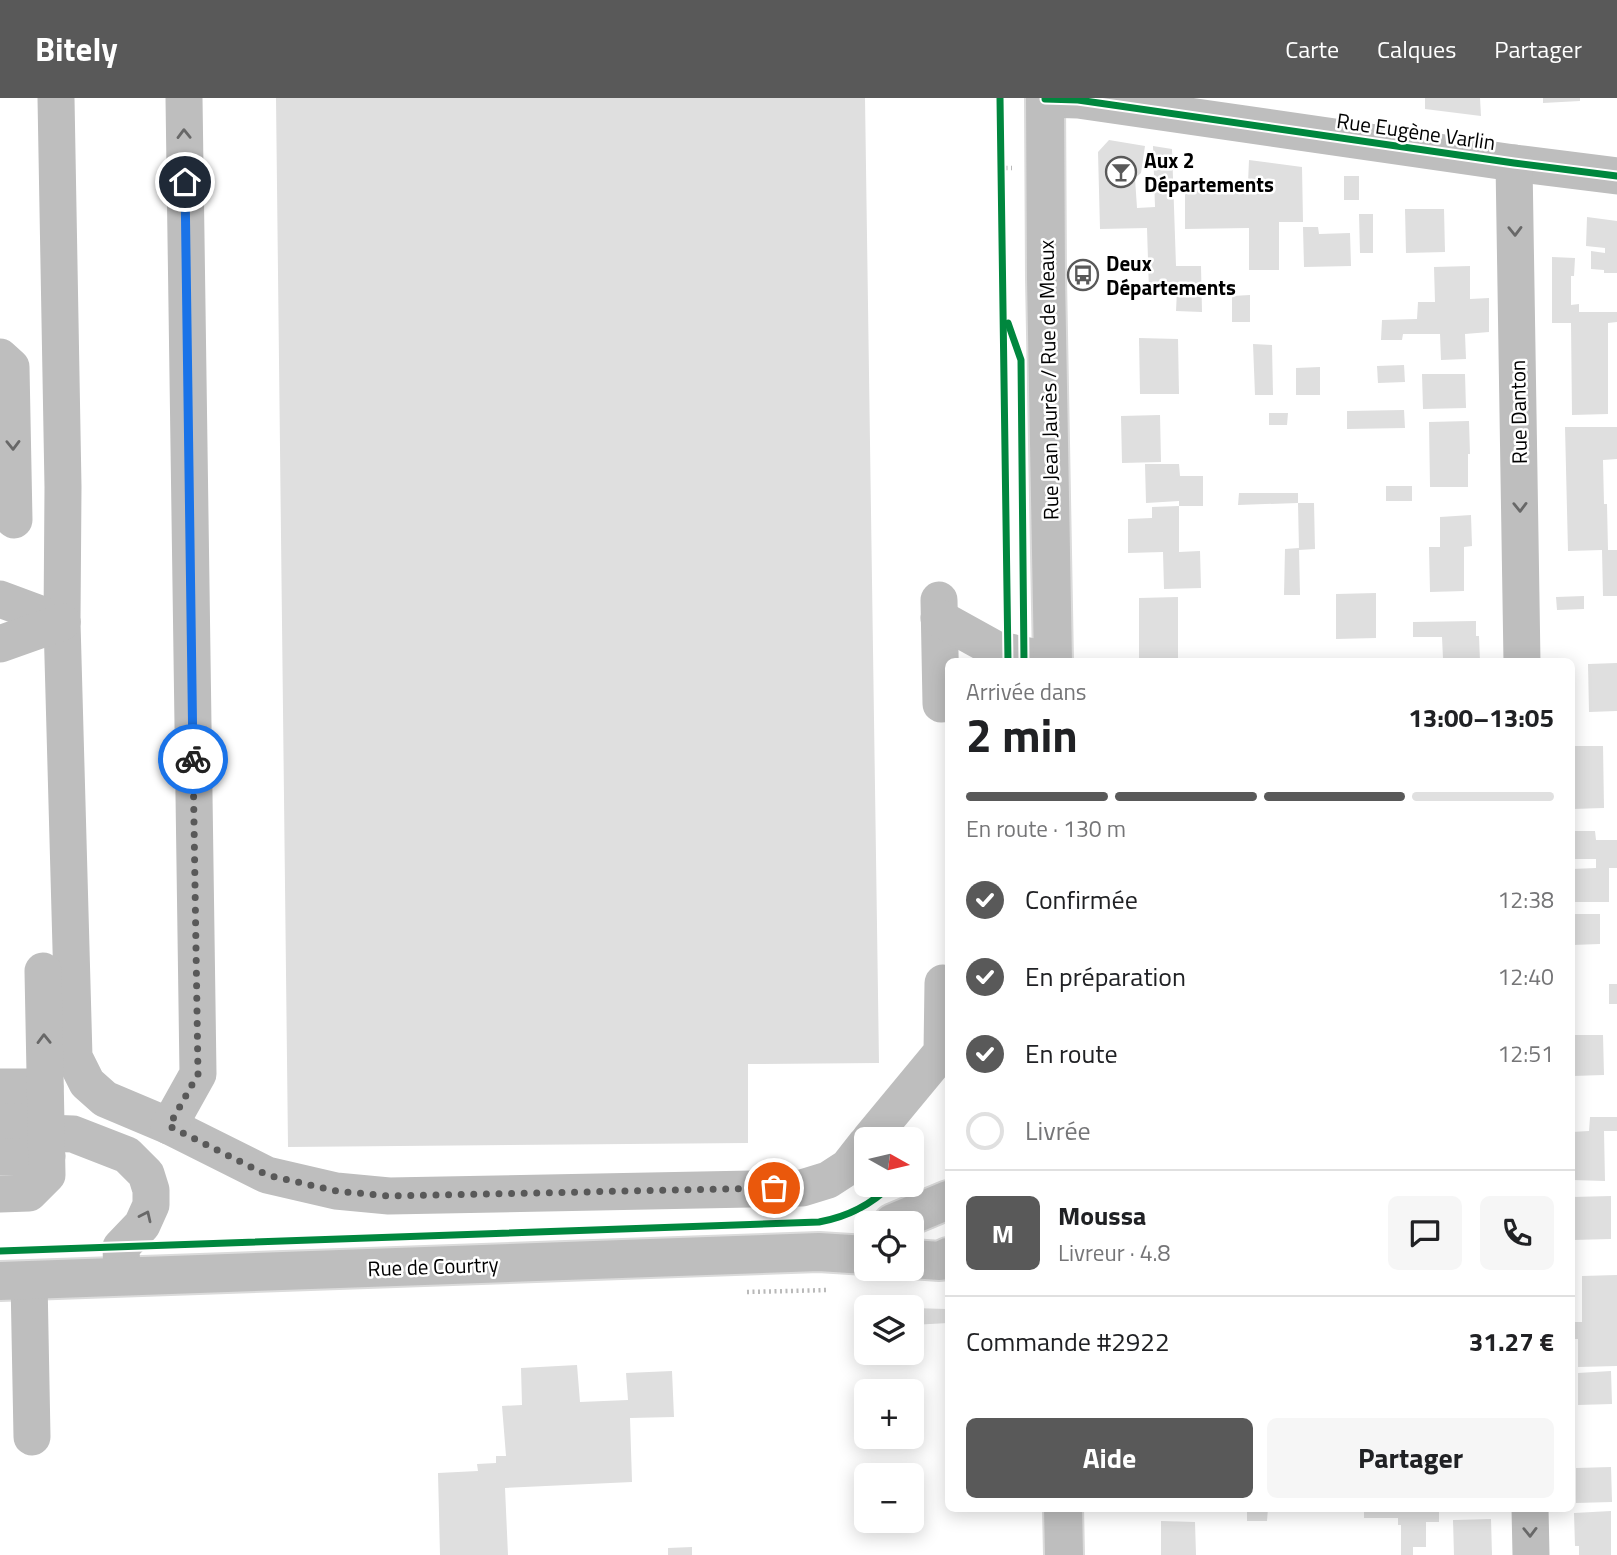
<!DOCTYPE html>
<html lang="fr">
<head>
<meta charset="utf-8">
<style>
  :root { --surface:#fff; --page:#f6f6f6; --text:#202124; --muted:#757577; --line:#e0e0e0; --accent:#595959 }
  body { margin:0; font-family:"Titillium Web",sans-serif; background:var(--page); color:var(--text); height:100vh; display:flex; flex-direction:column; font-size:26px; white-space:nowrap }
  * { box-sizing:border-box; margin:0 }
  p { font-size:23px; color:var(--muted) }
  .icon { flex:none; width:38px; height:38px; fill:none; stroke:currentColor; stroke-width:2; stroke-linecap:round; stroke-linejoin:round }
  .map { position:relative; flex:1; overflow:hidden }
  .drawer { position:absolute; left:945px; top:560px; width:630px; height:854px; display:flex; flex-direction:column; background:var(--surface); border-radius:10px; box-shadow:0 4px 18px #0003 }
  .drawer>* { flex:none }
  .needle { width:46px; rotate:98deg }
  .controls { position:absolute; left:854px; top:1029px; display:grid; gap:14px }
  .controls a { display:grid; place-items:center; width:70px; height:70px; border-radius:10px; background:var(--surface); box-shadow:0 4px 18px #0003; font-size:35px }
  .pin { position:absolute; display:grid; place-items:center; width:60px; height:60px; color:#fff; margin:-30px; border:4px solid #fff; border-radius:50%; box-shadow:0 2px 7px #0007 }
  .courier { position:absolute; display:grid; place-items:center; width:70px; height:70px; margin:-35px; border:5px solid #1a73e8; border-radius:50%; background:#fff; color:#222; box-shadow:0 2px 9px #0007 }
  .summary em { font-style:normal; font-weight:700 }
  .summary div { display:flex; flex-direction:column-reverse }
  .summary { display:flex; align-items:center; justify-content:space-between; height:119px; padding:0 21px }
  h1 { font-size:46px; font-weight:700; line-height:52px }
  .bar { display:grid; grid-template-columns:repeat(4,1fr); gap:10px 7px; align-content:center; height:84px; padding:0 21px }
  .bar i { height:9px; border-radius:5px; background:var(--line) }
  .bar .active { background:var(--accent) }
  .bar p { grid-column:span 4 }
  .line { display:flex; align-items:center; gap:18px; padding:0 21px; border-top:2px solid var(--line) }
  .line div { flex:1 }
  .round { display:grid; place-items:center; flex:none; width:74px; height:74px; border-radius:10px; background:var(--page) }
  ol { padding:0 21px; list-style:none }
  li { display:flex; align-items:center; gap:21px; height:77px }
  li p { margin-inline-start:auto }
  li .icon { padding:7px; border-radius:50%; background:var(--accent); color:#fff; stroke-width:4 }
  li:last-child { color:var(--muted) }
  li i { width:38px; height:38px; border:4px solid var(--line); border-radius:50% }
  .action { display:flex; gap:14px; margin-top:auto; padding:14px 21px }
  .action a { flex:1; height:80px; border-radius:10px; background:var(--accent); color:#fff; font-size:28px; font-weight:700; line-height:80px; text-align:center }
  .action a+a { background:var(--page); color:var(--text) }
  header { display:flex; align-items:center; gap:42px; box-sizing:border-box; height:98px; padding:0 35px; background:var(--accent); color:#fff }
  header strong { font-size:33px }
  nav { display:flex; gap:38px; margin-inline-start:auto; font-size:24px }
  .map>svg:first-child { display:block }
  .building { fill:#dfdfdf }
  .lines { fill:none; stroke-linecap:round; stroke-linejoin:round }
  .major-casing { stroke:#dbdbdb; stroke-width:42 }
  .path { stroke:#b9b9b9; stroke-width:4.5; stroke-dasharray:2 3.5; stroke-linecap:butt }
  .minor { stroke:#bebebe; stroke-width:37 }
  .major { stroke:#bebebe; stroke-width:38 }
  .cycleway-casing { stroke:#fff; stroke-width:11 }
  .cycleway { stroke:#00873e; stroke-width:7 }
  .oneway { stroke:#686868 }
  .done { stroke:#595959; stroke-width:7; stroke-dasharray:0 12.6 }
  .route { stroke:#1a73e8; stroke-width:9 }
  .labels { text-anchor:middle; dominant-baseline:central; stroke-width:5; stroke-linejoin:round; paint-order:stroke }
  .street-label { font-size:21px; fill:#000; stroke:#fff }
  .poi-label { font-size:21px; font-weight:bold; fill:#000; stroke:#fff; text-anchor:start }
</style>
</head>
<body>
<header>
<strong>Bitely</strong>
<nav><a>Carte</a><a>Calques</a><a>Partager</a></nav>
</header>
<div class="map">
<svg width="1617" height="1457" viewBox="0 0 1617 1457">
  <rect width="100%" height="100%" fill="#fff"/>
  <g class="building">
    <polygon points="276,0 865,0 879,965 748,966 748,1045 288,1049"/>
    <polygon points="1425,0 1480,0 1481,18 1425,11"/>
    <polygon points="1543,0 1580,0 1580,3 1543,5"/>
    <polygon points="1109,42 1145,48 1141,75 1135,80 1137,110 1155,109 1153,48 1172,51 1176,168 1201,168 1202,214 1176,213 1177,193 1149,194 1147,130 1100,131 1098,54"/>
    <polygon points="1249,62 1302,69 1303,124 1279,124 1279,172 1249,172 1249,130 1185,131 1185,86 1248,85"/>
    <rect x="1344" y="78" width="15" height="24"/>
    <polygon points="1405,111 1444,111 1445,154 1406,155"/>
    <polygon points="1359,116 1373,116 1373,155 1360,155"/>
    <polygon points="1587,119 1617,123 1617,175 1604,175 1604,172 1591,171 1591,153 1605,155 1605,150 1586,148"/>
    <polygon points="1303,129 1318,129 1319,136 1350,135 1351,168 1304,169"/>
    <polygon points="1552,159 1575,160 1574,178 1571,178 1571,207 1579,206 1579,214 1617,214 1617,224 1608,225 1608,316 1572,317 1571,225 1552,225"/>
    <polygon points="1470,168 1470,201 1489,200 1489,234 1465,236 1466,261 1441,262 1440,236 1403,236 1402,242 1381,242 1382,222 1417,221 1418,204 1435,204 1434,169"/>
    <polygon points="1250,197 1250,224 1232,224 1232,198"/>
    <polygon points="1139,240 1178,241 1179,296 1140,296"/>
    <polygon points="1253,246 1272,247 1273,297 1255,297"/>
    <polygon points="1404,267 1405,284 1378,285 1377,268"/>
    <polygon points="1320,269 1320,297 1296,297 1296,270"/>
    <polygon points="1422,276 1465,276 1466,310 1423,311"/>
    <polygon points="1404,312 1405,330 1347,331 1347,313"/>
    <polygon points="1269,315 1288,315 1287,327 1269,327"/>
    <polygon points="1160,317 1161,364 1122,365 1121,318"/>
    <polygon points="1469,323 1470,356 1468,356 1468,389 1430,389 1429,324"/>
    <polygon points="1565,329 1617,329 1617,361 1603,362 1604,406 1607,406 1608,452 1617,452 1617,498 1603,498 1602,452 1568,453"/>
    <polygon points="1145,366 1179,366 1180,378 1203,378 1203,408 1179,408 1179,454 1200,453 1201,490 1164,491 1163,454 1128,455 1128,421 1152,420 1152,409 1179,408 1179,403 1146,405"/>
    <rect x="1386" y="388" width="26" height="15"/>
    <polygon points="1239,395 1298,395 1298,405 1238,407"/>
    <polygon points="1298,405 1314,405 1315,451 1299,452"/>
    <polygon points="1471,417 1472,448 1464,449 1464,493 1430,494 1429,449 1440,449 1440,419"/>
    <polygon points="1299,450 1300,497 1284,497 1285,451"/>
    <polygon points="1376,495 1376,540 1336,541 1336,496"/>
    <polygon points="1584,498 1584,511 1557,512 1556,499"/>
    <polygon points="1178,499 1178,564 1139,564 1139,500"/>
    <polygon points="1476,523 1476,538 1479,538 1480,564 1451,564 1451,562 1443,561 1442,539 1413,539 1413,524"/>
    <polygon points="1617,565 1617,613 1589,614 1588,566"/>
    <polygon points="1572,648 1603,648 1604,710 1572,711"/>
    <polygon points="1572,733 1595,733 1596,742 1617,742 1617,770 1609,770 1609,804 1575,804 1575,786 1572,786 1572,771 1596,770 1596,761 1572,761"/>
    <polygon points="1572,816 1600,816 1600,846 1572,847"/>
    <rect x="1609" y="886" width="8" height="20"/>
    <polygon points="1572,937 1603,937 1604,977 1572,978"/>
    <polygon points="1590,1019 1617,1019 1617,1033 1604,1033 1605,1083 1572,1082 1572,1034 1589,1033"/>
    <polygon points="1611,1098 1611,1141 1572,1142 1572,1099"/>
    <polygon points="1617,1177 1617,1268 1578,1269 1578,1241 1572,1241 1572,1224 1582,1224 1582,1178"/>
    <polygon points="912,1210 947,1211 948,1225 912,1227"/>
    <polygon points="577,1267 580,1304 628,1302 626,1275 672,1273 674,1319 630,1320 632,1384 505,1390 508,1457 440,1457 438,1375 478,1373 477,1366 496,1365 496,1358 506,1358 502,1308 522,1307 521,1270"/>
    <polygon points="1611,1273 1612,1306 1578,1307 1578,1275"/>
    <polygon points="1611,1369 1612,1404 1576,1405 1576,1370"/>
    <polygon points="1247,1410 1268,1410 1267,1423 1247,1423"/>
    <polygon points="1364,1410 1439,1410 1439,1424 1426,1424 1426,1449 1413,1449 1413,1457 1401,1457 1401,1427 1398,1427 1398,1420 1364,1420"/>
    <polygon points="1611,1413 1611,1457 1579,1457 1579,1448 1575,1448 1574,1415"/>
    <polygon points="1491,1421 1492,1457 1454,1457 1453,1422"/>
    <polygon points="1161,1423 1195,1424 1196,1457 1161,1457"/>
    <polygon points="692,1449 692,1457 668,1457 668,1450"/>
  </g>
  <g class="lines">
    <g class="major-casing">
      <g id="major">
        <polyline points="1045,0 1046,180 1053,564"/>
        <polyline points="893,1125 948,1102"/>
        <polyline points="912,1161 940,1163 948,1159"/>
        <polyline points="0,1183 819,1154 866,1157"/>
        <polyline points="1063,1410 1064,1457"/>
      </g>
    </g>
    <g class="path">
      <polyline points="1000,70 1012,70"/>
      <polyline points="747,1194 829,1192"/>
    </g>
    <g class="minor">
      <polyline points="56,0 63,389 62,524 74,959 87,985 105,1001 169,1028 267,1077 336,1093 389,1098 802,1090 828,1082 848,1069 866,1046"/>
      <polyline points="1045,1 1078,2 1514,65 1617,78"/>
      <polyline points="1514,65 1522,564"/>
      <polyline points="0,259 11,269 14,422"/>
      <polyline points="0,501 62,524"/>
      <polyline points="939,502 941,606"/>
      <polyline points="939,520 995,551 1053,563"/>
      <polyline points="0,546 62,524"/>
      <polyline points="0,989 45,989"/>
      <polyline points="0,1024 46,1025"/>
      <polyline points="169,1028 198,976 184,0"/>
      <polyline points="46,1035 73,1036 127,1057 146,1076 151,1092 151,1107 142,1127 121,1149 122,1178"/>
      <polyline points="870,1041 942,954 943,885"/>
      <polyline points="0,1059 47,1058"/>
      <polyline points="0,1096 29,1095 47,1077 43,873"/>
      <polyline points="29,1182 32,1339"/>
      <polyline points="1530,1410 1531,1457"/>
    </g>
    <use href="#major" class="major"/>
    <g class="cycleway-casing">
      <g id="cycleway">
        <polyline points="1000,0 1008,564"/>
        <polyline points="1045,1 1078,2 1514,65 1617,78"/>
        <polyline points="1008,225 1021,262 1024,564"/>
        <path d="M0,1153L819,1124C847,1119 871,1107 891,1087"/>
      </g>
    </g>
    <use href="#cycleway" class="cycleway"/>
  </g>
  <defs><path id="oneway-chevron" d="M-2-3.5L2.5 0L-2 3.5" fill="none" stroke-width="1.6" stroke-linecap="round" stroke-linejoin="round" transform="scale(1.75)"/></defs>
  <g class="oneway">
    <use href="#oneway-chevron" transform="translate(184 36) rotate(-91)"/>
    <use href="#oneway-chevron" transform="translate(1515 133) rotate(89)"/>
    <use href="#oneway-chevron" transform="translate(13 347) rotate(89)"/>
    <use href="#oneway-chevron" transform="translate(1520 409) rotate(89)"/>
    <use href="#oneway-chevron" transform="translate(44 941) rotate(-91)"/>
    <use href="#oneway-chevron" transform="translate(146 1118) rotate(-65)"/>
    <use href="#oneway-chevron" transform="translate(1530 1434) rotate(89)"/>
  </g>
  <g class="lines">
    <polyline class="done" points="193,661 198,976 169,1028 267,1077 336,1093 389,1098 774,1090"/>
    <polyline class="route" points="185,84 193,661"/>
  </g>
  <defs>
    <g id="bar-ring" transform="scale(1.575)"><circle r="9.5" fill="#fff" stroke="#595959" stroke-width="1.5"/><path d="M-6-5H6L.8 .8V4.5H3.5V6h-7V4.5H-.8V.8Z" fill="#595959"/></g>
    <g id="bus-ring" transform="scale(1.575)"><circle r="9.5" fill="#fff" stroke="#595959" stroke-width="1.5"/><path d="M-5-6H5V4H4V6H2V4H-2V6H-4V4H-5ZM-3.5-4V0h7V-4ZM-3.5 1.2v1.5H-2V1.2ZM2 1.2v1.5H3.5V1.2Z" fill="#595959"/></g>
  </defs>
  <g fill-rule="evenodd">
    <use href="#bar-ring" x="1121" y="74"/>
    <use href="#bus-ring" x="1083" y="177"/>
  </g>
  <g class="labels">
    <g class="street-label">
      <text transform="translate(1416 33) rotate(8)">Rue Eugène Varlin</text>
      <text transform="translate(1048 282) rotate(-91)">Rue Jean Jaurès / Rue de Meaux</text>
      <text transform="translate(1518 314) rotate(-91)">Rue Danton</text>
      <text transform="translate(433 1168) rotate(-2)">Rue de Courtry</text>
    </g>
    <g class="poi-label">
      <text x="1144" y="62">Aux 2<tspan x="1144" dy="24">Départements</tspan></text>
      <text x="1106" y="165">Deux<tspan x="1106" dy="24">Départements</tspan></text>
    </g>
  </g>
</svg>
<div class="controls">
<a><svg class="needle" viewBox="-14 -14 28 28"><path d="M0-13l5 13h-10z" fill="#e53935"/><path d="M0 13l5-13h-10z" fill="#757577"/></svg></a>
<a><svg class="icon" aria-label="locate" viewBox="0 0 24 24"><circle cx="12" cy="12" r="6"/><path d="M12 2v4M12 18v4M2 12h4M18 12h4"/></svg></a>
<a><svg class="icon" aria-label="layers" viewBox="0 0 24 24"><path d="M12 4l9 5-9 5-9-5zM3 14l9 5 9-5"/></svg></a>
<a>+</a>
<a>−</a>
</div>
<div class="pin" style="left:774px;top:1090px;background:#ea580c"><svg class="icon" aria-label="bag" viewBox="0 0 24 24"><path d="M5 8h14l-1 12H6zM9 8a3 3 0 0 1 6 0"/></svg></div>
<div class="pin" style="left:185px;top:84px;background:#1f2937"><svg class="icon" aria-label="home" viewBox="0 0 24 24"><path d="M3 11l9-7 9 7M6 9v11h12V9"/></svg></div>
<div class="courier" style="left:193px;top:661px"><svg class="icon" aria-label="bike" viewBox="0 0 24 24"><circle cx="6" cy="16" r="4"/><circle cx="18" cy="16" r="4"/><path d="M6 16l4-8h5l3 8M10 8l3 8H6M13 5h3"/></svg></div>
<section class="drawer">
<div class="summary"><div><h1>2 min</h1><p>Arrivée dans</p></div><em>13:00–13:05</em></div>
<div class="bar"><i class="active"></i><i class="active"></i><i class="active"></i><i></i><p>En route · 130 m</p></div>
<ol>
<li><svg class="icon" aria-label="check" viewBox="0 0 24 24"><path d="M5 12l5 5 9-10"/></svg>Confirmée<p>12:38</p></li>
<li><svg class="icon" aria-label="check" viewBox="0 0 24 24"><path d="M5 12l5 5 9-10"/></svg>En préparation<p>12:40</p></li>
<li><svg class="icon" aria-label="check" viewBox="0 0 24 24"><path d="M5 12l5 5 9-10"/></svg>En route<p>12:51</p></li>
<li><i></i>Livrée</li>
</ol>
<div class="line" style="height:126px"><b class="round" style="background:var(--accent);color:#fff">M</b><div><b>Moussa</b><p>Livreur · 4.8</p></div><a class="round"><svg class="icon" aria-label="chat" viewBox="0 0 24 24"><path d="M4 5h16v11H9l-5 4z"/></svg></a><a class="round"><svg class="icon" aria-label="phone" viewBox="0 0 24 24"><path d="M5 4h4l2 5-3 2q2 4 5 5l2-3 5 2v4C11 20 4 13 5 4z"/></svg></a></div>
<div class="line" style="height:91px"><div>Commande #2922</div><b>31.27 €</b></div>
<div class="action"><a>Aide</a><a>Partager</a></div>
</section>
</div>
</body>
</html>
